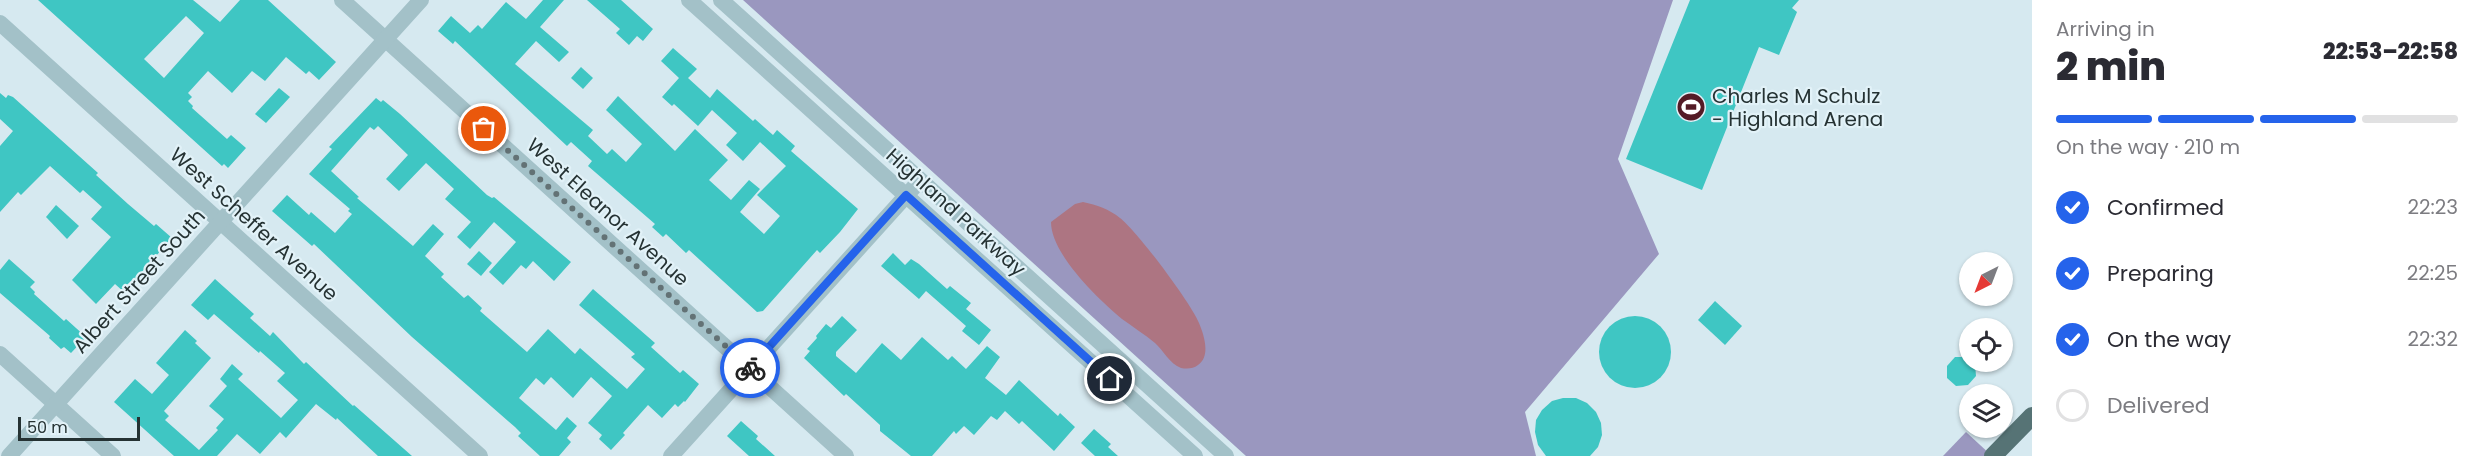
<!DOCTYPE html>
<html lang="en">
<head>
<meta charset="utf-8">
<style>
  :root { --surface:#fff; --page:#f2f2f3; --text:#2b2b33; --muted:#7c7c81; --line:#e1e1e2; --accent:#2563eb }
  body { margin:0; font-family:Poppins,sans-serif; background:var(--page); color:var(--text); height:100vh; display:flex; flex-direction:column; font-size:22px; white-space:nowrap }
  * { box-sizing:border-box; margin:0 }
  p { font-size:20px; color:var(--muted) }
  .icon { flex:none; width:33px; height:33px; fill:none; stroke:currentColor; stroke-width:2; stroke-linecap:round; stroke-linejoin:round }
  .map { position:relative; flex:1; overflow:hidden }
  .sheet { display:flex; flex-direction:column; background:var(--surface); width:450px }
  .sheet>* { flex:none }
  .needle { width:39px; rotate:222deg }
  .buttons { position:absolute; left:1959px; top:252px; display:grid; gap:12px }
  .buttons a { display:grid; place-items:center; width:54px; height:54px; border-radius:50%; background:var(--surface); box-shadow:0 2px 4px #0004; font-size:30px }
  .scale { position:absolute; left:18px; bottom:15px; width:122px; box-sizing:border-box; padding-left:6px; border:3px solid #253233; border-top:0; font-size:16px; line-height:21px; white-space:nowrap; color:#253233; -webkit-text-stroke:4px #e2f2f8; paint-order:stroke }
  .pin { position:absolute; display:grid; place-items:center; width:51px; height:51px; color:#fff; margin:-26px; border:3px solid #fff; border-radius:50%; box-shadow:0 2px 6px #0007 }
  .courier { position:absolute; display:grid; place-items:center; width:60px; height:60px; margin:-30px; border:4px solid #2563eb; border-radius:50%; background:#fff; color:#222; box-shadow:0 2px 8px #0007 }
  .summary em { font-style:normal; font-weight:800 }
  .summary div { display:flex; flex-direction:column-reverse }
  .summary { display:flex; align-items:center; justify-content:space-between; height:102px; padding:0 24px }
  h1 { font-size:39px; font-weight:800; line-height:45px }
  .bar { display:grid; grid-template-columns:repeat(4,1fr); gap:9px 6px; align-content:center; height:72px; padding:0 24px }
  .bar i { height:8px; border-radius:4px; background:var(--line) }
  .bar .current { background:var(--accent) }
  .bar p { grid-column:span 4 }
  ol { padding:0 24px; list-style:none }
  li { display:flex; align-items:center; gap:18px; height:66px }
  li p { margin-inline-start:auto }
  li .icon { padding:6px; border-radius:50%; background:var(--accent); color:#fff; stroke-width:4 }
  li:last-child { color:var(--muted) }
  li i { width:33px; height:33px; border:3px solid var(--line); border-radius:50% }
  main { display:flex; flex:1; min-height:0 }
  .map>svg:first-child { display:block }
  .green { fill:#9a97bf }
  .water { fill:#ad7582 }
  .building { fill:#3fc6c3; fill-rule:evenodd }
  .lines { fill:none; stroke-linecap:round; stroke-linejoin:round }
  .minor { stroke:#a3c1c8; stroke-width:16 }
  .major { stroke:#567375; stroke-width:18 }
  .done { stroke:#637275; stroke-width:6; stroke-dasharray:0 10.8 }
  .route { stroke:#2563eb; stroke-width:8 }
  .labels { text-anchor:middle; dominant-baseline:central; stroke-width:4.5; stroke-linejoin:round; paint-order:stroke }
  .poi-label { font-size:20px; fill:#253233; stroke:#e2f2f8; text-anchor:start }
  .street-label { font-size:20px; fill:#253233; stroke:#e2f2f8 }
</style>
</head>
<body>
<main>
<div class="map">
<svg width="2032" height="456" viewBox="0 0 2032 456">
  <rect width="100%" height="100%" fill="#d6e9f0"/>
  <g class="green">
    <polygon points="743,0 1673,0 1618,159 1659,254 1525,412 1536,456 1246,456"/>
    <polygon points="1966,432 1992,456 1943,456"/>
  </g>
  <path class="water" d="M1083,202C1097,205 1109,209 1120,218C1137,231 1191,303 1199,323C1204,335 1211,356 1198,365C1193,369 1187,369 1181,368C1170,364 1163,350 1155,343C1144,334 1133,327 1122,319C1098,299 1051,254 1051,222L1075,204Z"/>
  <g class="building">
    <path d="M38,0H193L220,22L240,0H268L336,62L319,80L309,71L306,74L286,57L265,81L252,71L232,93L208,71L188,93L192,97L188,101L193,106L192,108L227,139L231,135L246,148L228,168L224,164L222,166ZM186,16L204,33L164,78L144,59Z"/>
    <polygon points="543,0 564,0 540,27 569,52 559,62 536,41 515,64 593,130 588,136 607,154 612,149 626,162 642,144 606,110 618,96 675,151 695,129 728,160 709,180 731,200 749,180 760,189 740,212 764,234 780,216 757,195 786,166 760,142 743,161 726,145 737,133 712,110 698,126 674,104 672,106 662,97 679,78 661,61 673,48 697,69 688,78 710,98 717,89 753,121 755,119 773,135 777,130 795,146 791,151 858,209 840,232 820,253 817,250 763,311 757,312 689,250 686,253 666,234 663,237 652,227 655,224 588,166 592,161 571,142 567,146 455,41 453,44 438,31 451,16 470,33 478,25 482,29 506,2 526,19"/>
    <polygon points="587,0 621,0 653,29 643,41 637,36 629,45 616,33 620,29"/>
    <polygon points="1690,0 1799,0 1792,8 1797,12 1779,55 1759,47 1702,190 1626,159"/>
    <polygon points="581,67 593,78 583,89 571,78"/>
    <polygon points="279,88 290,97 266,123 255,114"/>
    <polygon points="0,93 6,98 8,95 13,97 98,173 96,175 128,204 154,226 156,224 172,238 124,292 115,284 96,304 72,280 111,237 91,219 102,207 83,190 80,193 50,166 21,195 18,192 0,212 0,146 13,131 0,119"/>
    <polygon points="376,98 381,102 383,100 400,114 487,195 492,198 494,197 571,262 554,281 533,261 526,269 521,265 503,285 489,272 516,242 494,222 470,249 457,237 471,222 445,199 454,189 426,163 399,191 386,179 408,155 378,126 374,130 370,127 331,171 359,197 357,198 413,246 433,224 444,234 425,256 444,274 441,277 464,298 468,295 482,308 480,311 527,352 548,329 575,354 580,348 627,389 645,369 631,357 635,354 579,305 593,289 655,343 651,347 680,373 683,370 699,384 685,402 684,401 678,407 675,404 662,418 648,405 623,433 625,435 611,450 599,439 602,435 588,423 612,396 591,377 573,398 551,377 544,385 536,378 519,398 556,430 567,417 577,426 567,438 571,442 559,456 540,456 518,436 521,433 515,427 412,337 314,244 312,246 272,211 287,195 309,215 311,212 335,233 352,214 348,211 350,209 309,174 332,149 329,147"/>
    <polygon points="56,205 79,226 67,239 46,217"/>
    <polygon points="479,251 492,263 481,276 467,264"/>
    <polygon points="893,253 905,265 911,259 919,264 947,289 950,286 971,303 966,309 991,330 979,345 962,331 966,326 926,291 919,299 881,266"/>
    <polygon points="9,259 35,282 30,287 35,292 34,294 64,321 66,319 86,337 71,353 64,347 61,349 49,338 50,336 0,293 0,270"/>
    <polygon points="215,279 254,314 250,318 270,336 273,332 304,364 306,362 353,406 354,405 412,456 378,456 337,418 336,420 316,404 286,438 280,432 260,454 237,434 217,456 174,456 114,402 135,379 152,394 169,375 156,363 185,330 197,341 195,343 211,358 164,411 169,416 165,420 199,450 218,430 216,428 224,419 209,406 227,386 220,379 232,364 243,374 238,379 281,418 298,400 277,381 285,373 260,351 259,353 214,314 208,320 191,305"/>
    <polygon points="1715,301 1742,326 1725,345 1698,320"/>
    <circle cx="1635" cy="352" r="36"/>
    <polygon points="842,316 857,330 836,352 836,356 856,373 882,343 901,360 922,337 948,360 952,356 966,369 987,346 1000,357 985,378 1006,395 1019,380 1058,416 1060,413 1075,427 1054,451 1022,421 1019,424 1005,411 997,420 991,416 974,435 964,426 956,434 954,431 932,456 911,456 880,431 880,425 846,394 844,396 804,358 810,351 807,349 817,338 816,336 826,324 831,328"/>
    <polygon points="1955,357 1967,357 1975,364 1976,376 1968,385 1956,386 1947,378 1947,366"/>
    <polygon points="1563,398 1576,398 1587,403 1596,412 1601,423 1602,435 1598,447 1590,456 1546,456 1538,445 1535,432 1536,420 1542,410 1552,401"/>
    <polygon points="741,421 758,436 756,439 775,456 749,456 727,436"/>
    <polygon points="1094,429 1111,444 1108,447 1118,456 1095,456 1081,443"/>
  </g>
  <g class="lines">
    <g class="minor">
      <polyline points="342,0 846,456"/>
      <polyline points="689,0 1195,456"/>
      <polyline points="721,0 1226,456"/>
      <polyline points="0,23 480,456"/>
      <polyline points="0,354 113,456"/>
      <polyline points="9,456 421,0"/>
      <polyline points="671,456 914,187"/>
    </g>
    <polyline class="major" points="1993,456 2032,416"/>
  </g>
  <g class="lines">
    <polyline class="done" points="484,129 750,368"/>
    <polyline class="route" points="750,368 906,195 1110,379"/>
  </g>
  <defs>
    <g id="stadium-disc" transform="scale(1.5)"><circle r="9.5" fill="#541b26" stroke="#e2f2f8"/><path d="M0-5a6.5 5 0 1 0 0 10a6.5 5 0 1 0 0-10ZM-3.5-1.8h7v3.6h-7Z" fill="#fff"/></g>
  </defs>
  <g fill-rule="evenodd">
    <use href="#stadium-disc" x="1691" y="107"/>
  </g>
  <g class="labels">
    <g class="poi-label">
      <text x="1712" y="96">Charles M Schulz<tspan x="1712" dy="23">- Highland Arena</tspan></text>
    </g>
    <g class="street-label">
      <text transform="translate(608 212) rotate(42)">West Eleanor Avenue</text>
      <text transform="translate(956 212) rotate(42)">Highland Parkway</text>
      <text transform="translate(254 224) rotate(42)">West Scheffer Avenue</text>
      <text transform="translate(139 281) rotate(-48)">Albert Street South</text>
    </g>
  </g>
</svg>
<div class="buttons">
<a><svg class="needle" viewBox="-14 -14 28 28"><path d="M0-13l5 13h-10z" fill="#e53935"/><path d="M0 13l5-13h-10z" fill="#7c7c81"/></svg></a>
<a><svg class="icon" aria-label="locate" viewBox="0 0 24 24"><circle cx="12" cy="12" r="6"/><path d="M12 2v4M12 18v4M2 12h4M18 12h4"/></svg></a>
<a><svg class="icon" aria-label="layers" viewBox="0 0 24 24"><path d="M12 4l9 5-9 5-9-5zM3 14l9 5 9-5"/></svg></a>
</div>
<div class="scale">50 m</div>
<div class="pin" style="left:484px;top:129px;background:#ea580c"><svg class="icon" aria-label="bag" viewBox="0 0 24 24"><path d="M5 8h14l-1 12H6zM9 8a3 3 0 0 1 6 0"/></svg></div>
<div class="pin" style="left:1110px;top:379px;background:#1f2937"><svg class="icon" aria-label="home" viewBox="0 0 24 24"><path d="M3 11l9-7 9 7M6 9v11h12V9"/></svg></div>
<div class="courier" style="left:750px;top:368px"><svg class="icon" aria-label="bike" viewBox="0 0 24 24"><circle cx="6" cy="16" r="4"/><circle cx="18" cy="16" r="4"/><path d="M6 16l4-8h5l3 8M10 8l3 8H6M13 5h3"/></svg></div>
</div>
<section class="sheet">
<div class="summary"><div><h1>2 min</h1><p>Arriving in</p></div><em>22:53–22:58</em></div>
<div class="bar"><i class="current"></i><i class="current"></i><i class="current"></i><i></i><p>On the way · 210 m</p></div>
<ol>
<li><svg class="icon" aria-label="check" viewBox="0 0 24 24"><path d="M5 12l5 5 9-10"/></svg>Confirmed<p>22:23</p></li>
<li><svg class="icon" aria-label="check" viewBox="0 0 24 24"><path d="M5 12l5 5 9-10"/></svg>Preparing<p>22:25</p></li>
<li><svg class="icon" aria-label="check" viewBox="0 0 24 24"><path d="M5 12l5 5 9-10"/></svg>On the way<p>22:32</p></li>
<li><i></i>Delivered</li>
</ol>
</section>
</main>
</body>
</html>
